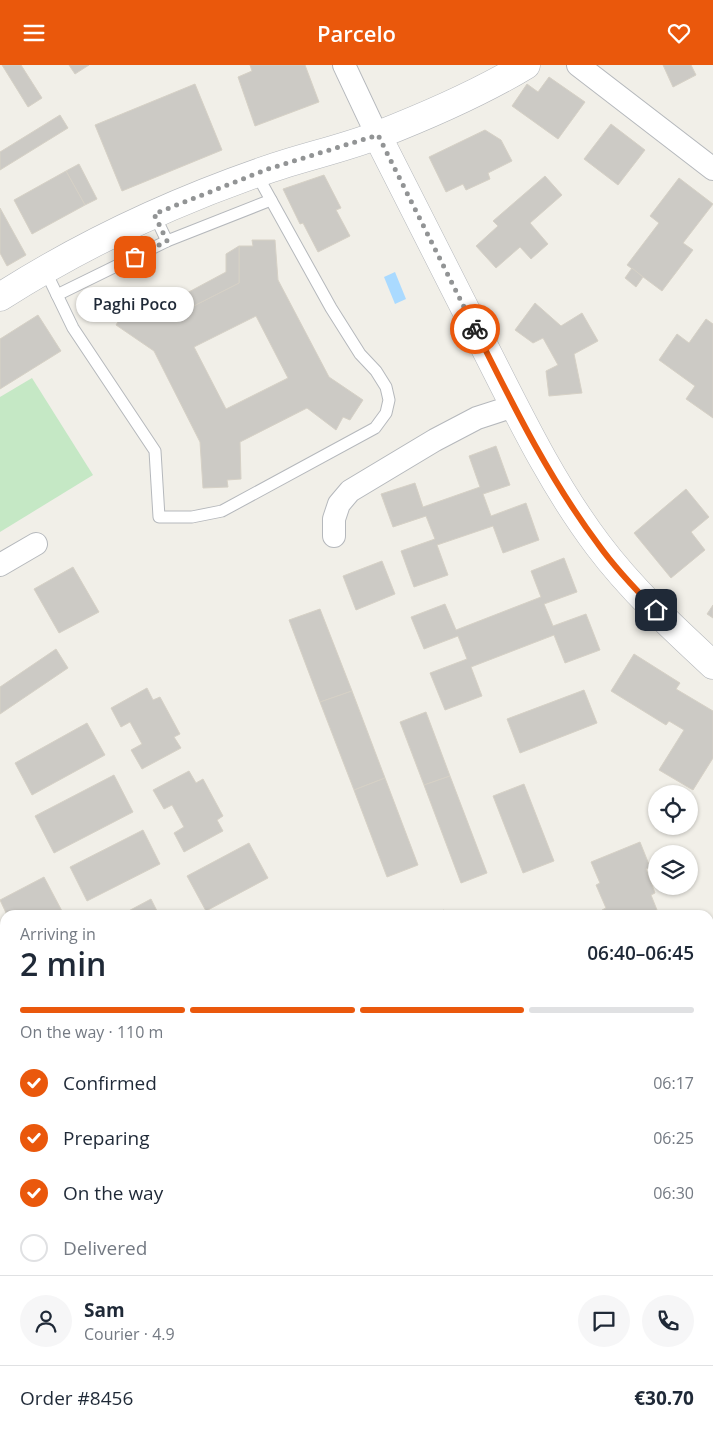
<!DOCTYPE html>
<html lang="en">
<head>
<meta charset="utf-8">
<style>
  :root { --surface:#fff; --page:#f6f6f7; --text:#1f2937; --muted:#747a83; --line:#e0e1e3; --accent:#ea580c }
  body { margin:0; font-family:"Open Sans",sans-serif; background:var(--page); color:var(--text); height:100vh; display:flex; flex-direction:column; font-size:19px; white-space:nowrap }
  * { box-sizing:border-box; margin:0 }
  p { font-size:16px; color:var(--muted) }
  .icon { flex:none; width:28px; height:28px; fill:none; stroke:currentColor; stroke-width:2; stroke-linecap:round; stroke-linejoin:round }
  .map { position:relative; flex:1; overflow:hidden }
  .side { position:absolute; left:0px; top:845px; width:714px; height:531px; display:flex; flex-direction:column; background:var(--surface); border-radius:15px 15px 0 0; box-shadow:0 1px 4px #0004 }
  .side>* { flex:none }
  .fabs { position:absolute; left:648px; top:720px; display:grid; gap:10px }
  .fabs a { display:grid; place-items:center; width:50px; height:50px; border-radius:50%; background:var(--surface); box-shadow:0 1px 4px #0004; font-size:25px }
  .pin { position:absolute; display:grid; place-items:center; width:42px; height:42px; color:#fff; margin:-21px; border-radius:10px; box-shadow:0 2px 8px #0006 }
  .courier { position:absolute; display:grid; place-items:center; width:50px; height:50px; margin:-25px; border:4px solid #ea580c; border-radius:50%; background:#fff; color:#222; box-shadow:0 1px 6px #0007 }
  .bubble { position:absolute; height:35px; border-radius:18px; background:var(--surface); box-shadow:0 1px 4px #0004; font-size:16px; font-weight:600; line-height:35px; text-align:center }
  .headline em { font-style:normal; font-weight:600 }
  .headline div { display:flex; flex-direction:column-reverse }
  .headline { display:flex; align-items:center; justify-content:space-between; height:85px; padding:0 20px }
  h1 { font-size:32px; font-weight:600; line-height:38px }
  .bar { display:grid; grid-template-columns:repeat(4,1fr); gap:8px 5px; align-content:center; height:60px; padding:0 20px }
  .bar i { height:6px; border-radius:4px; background:var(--line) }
  .bar .active { background:var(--accent) }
  .bar p { grid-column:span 4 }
  .line { display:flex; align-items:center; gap:12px; padding:0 20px; border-top:1px solid var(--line) }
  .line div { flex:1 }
  .round { display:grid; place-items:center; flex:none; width:52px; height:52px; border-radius:26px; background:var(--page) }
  ol { padding:0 20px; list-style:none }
  li { display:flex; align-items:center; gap:15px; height:55px }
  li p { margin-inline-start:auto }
  li .icon { padding:5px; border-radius:50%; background:var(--accent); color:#fff; stroke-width:4 }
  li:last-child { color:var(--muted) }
  li i { width:28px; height:28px; border:2px solid var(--line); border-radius:50% }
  header { display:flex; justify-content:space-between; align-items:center; height:65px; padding:0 20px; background:var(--accent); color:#fff; font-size:22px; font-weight:600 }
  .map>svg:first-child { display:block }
  .green { fill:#c5e8c5 }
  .water { fill:#aadaff }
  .building { fill:#cccac5; stroke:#d6d1c6; fill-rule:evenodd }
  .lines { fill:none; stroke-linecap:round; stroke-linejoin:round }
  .service-casing { stroke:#b5b8bc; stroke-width:13 }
  .minor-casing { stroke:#b5b8bc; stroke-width:24 }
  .tertiary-casing { stroke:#b5b8bc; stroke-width:29 }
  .service { stroke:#fff; stroke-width:11 }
  .minor { stroke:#fff; stroke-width:22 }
  .tertiary { stroke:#fff; stroke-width:28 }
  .done { stroke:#929495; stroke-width:5; stroke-dasharray:0 9 }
  .route { stroke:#ea580c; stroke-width:6 }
</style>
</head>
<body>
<header><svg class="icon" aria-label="menu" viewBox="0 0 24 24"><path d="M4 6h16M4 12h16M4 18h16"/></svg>Parcelo<svg class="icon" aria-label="heart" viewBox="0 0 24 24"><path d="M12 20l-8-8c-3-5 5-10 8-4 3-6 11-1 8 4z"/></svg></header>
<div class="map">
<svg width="713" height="1376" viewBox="0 0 713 1376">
  <rect width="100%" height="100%" fill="#f1efe8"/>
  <polygon class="green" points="32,313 93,410 0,467 0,332"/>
  <polygon class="water" points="395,207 406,234 395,239 384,212"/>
  <g class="building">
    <polygon points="2,0 21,0 42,33 28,42"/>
    <polygon points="69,0 89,0 75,9"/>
    <polygon points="250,0 305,0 319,37 255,61 238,12 252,6"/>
    <polygon points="663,0 691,0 696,10 673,22"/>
    <polygon points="549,12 585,37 558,74 512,41 527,19 538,27"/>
    <polygon points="195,19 222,85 122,126 95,60"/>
    <polygon points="60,50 68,63 0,105 0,87"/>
    <polygon points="611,59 645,85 618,120 584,94"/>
    <polygon points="485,65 501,75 512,96 488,108 490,114 466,125 463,119 446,127 429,92"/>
    <polygon points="79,99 97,134 85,140 66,106"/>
    <polygon points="66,106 85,140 32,169 14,135"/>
    <polygon points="324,110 341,143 336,145 350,171 318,187 303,158 300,159 283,124"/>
    <polygon points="545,111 562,130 530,158 548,179 531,194 520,182 496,203 476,181 498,161 493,156"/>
    <polygon points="679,113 713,139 683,178 693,185 662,226 627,200 659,158 650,151"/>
    <polygon points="0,143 26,190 7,201 0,188"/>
    <path d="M252,175H275L278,215L329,312L363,335L350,355L343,352L336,365L307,343L240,377L241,414L227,415L228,422L203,423L200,377L154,286L116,260L130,238L137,243L143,235L174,251L239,218V181H253ZM256,251L288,313L226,344L194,282Z"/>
    <polygon points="239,181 239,218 174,251 143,235 156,227 172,236 226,207 226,189"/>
    <polygon points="632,203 643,212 636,222 625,213"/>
    <polygon points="535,238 561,261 582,248 598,276 574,289 582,328 549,331 546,306 558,300 543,273 533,278 515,265"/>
    <polygon points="38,250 61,286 0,324 0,274"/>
    <polygon points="706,254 713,259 713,353 686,334 695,321 659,295 677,269 689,278"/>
    <polygon points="496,381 510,420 483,429 491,451 526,438 539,475 503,488 493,461 437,480 448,510 414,522 401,486 435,474 426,451 393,462 381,429 415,418 423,442 480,422 469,391"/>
    <polygon points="686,424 709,452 691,467 705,485 671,513 634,468"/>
    <polygon points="564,493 577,527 544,539 553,561 586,549 600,585 565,598 554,570 471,602 482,631 445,645 430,608 467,594 458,571 424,584 411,552 445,539 456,565 541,532 531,506"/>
    <polygon points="382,496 395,529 356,545 343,511"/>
    <polygon points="73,502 99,547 59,568 34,524"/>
    <polygon points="713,540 713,553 707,549"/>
    <polygon points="320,544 352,626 320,637 289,555"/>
    <polygon points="56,584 68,603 0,649 0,622"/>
    <polygon points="634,589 680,618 676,624 713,646 713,693 693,725 659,705 684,665 669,656 666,660 611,626"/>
    <polygon points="147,623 153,635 160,632 180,669 174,672 181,683 142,704 131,685 142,679 130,657 121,662 111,643"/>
    <polygon points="584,625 597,658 520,688 507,654"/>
    <polygon points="352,626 385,713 354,725 320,637"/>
    <polygon points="426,647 450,711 424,720 400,657"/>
    <polygon points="87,658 105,690 32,730 15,698"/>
    <polygon points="189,706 196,718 203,714 223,751 217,755 223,766 184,787 174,768 184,762 172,740 164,744 153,725"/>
    <polygon points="114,710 133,747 54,788 35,751"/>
    <polygon points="450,711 487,808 461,818 424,720"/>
    <polygon points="385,713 418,800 387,812 354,725"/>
    <polygon points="524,719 554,796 523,808 493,731"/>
    <polygon points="143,765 160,799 87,836 70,802"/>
    <polygon points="640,777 650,802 646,804 655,828 651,830 659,850 604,850 602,845 606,843 596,820 600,818 591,797"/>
    <polygon points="249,778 268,813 206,846 187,811"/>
    <polygon points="44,812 63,848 60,850 7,850 0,835"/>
    <polygon points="151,834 159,850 121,850"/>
    <polygon points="444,845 446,850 432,850"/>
    <polygon points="5,955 5,968 0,959"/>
    <polygon points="5,978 5,1009 0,1000 0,981"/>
    <polygon points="0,1035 5,1044 0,1047"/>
    <polygon points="5,1044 5,1068 0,1070 0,1047"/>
    <polygon points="709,1096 713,1098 709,1107"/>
    <polygon points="5,1208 5,1241 0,1244 0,1210"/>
    <polygon points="709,1221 713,1224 713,1254 710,1253 709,1254"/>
    <polygon points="138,1371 174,1371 184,1376 136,1376"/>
    <polygon points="234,1371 244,1371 255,1376 232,1376"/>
    <polygon points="339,1371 368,1371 366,1376 343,1376 338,1374"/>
    <polygon points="398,1371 454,1371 465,1376 396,1376"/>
  </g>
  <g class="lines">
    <g class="service-casing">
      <g id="service">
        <polyline points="154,149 167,176"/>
        <polyline points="45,205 73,263 155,386 159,452 192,452 222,446 375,363 386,348 389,335 386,322 376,306 360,289 331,243 256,108"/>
        <polyline points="57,230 167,176 271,135"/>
      </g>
    </g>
    <g class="minor-casing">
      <g id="minor">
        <polyline points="344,0 377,70"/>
        <polyline points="578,0 713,104"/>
        <polyline points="334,471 334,454 339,439 350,426 435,375 477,353 514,341"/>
        <polyline points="0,500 36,479"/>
        <polyline points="85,1371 86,1376"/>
      </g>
    </g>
    <g class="tertiary-casing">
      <g id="tertiary">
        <path d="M377,70C413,141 449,212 485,283C519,350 552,419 598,480C631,524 672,562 713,600"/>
        <path d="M0,232C83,179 173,137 266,105C303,92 342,84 378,70C429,50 480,28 526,0"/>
        <polyline points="0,1113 5,1119"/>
        <polyline points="521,1371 532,1376"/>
      </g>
    </g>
    <use href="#service" class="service"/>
    <use href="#minor" class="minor"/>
    <use href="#tertiary" class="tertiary"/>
  </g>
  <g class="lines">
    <polyline class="done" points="135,192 167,176 154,149 268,104 378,70 475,264"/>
    <path class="route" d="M475,264C512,338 548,412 598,479C615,503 635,524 656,545"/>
  </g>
</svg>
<div class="fabs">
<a><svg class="icon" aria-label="locate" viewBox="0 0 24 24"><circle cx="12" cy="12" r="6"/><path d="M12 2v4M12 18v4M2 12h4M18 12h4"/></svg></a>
<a><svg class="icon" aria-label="layers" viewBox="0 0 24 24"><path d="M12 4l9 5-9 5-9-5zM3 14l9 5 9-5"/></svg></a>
</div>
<div class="pin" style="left:135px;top:192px;background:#ea580c"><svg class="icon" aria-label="bag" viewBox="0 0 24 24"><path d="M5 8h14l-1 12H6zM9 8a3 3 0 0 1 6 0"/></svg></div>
<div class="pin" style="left:656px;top:545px;background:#1f2937"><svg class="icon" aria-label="home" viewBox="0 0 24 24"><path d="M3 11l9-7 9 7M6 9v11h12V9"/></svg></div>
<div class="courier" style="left:475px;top:264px"><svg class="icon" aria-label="bike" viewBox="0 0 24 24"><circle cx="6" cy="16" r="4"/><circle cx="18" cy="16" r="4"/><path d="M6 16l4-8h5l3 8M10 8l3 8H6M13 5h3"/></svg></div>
<div class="bubble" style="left:76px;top:222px;width:118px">Paghi Poco</div>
<section class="side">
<div class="headline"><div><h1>2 min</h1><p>Arriving in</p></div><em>06:40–06:45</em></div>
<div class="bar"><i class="active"></i><i class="active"></i><i class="active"></i><i></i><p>On the way · 110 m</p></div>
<ol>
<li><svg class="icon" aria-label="check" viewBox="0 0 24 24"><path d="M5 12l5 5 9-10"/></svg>Confirmed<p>06:17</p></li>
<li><svg class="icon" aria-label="check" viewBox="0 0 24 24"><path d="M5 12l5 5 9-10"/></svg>Preparing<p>06:25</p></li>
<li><svg class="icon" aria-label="check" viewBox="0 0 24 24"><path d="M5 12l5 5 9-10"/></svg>On the way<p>06:30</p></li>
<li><i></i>Delivered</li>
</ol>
<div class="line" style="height:90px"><a class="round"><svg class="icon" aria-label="person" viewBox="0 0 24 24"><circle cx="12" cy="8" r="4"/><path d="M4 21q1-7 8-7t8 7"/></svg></a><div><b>Sam</b><p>Courier · 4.9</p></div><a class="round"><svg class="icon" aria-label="chat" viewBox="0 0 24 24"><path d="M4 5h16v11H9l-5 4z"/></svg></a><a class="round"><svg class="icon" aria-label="phone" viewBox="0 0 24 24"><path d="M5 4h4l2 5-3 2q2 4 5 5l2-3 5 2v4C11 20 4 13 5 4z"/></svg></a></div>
<div class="line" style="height:65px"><div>Order #8456</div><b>€30.70</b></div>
</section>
</div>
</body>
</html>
